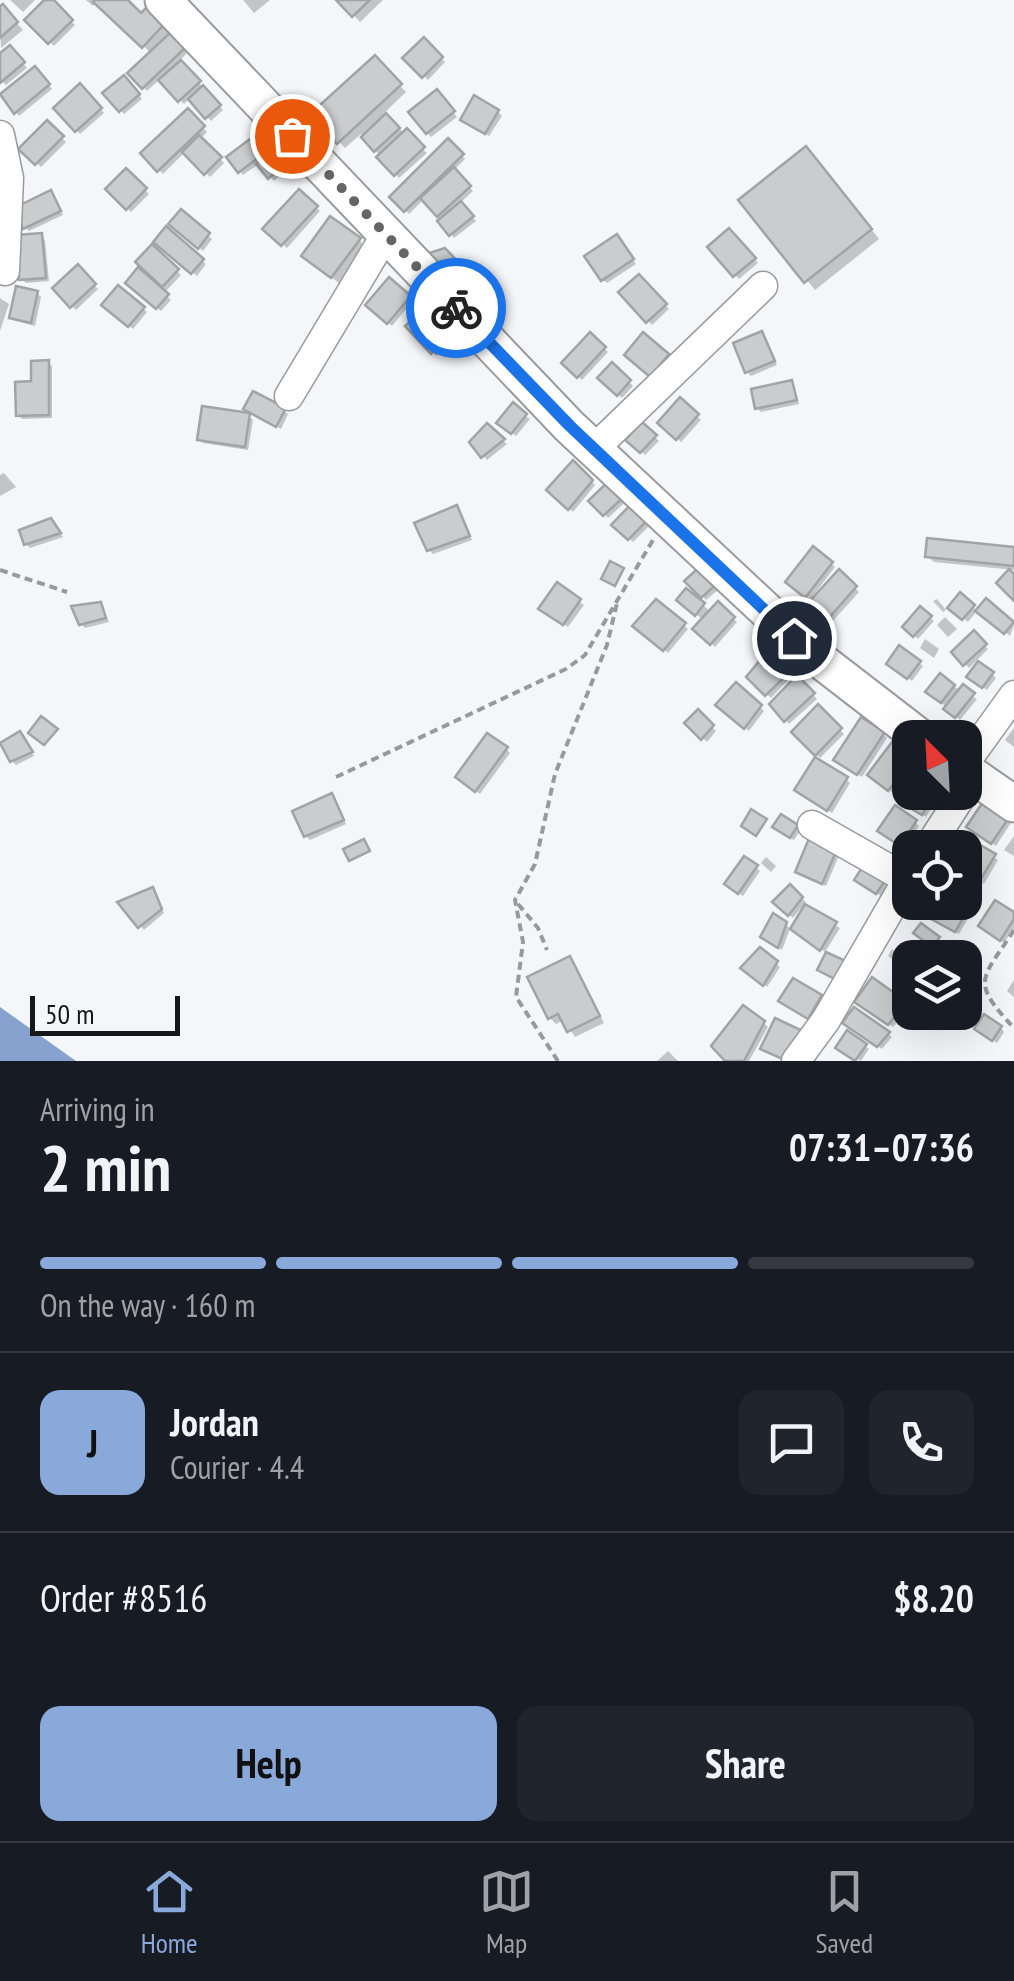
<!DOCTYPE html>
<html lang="en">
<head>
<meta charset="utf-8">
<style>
  :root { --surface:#171b24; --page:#20242c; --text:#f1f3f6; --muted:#9ea1a6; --line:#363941; --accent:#8aa9db }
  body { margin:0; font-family:"PT Sans Narrow",sans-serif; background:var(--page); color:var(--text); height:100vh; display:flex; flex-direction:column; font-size:38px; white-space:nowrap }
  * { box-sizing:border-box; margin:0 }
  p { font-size:32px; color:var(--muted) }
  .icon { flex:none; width:55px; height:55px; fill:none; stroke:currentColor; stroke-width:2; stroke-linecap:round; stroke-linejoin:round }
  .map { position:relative; height:1061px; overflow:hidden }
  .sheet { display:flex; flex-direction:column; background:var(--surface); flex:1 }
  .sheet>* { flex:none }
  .needle { width:65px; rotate:336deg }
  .controls { position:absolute; left:892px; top:720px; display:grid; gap:20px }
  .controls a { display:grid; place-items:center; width:90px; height:90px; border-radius:20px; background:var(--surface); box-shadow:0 10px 40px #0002; font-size:50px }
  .scale { position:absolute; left:30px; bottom:25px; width:150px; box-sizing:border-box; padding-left:10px; border:5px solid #161718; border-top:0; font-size:28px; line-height:35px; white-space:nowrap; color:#161718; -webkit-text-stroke:8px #f4f6f9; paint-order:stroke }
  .pin { position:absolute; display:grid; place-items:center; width:85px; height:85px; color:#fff; margin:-42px; border:5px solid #fff; border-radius:50%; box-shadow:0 2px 10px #0007 }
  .courier { position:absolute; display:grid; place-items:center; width:100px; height:100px; margin:-50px; border:8px solid #1a73e8; border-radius:50%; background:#fff; color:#222; box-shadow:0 2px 12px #0007 }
  .overview em { font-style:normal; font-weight:700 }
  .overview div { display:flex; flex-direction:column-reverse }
  .overview { display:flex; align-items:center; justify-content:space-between; height:170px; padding:0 40px }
  h1 { font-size:65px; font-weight:700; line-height:75px }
  .bar { display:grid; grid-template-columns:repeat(4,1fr); gap:15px 10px; align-content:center; height:120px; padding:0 40px }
  .bar i { height:12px; border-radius:8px; background:var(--line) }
  .bar .selected { background:var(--accent) }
  .bar p { grid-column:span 4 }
  .line { display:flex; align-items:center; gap:25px; padding:0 40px; border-top:2px solid var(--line) }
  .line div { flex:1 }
  .round { display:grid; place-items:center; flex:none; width:105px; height:105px; border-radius:20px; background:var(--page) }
  .button { display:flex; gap:20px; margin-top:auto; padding:20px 40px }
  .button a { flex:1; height:115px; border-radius:20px; background:var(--accent); color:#111; font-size:40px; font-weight:700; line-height:115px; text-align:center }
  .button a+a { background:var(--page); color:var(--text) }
  .dock { display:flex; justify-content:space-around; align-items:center; height:140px; border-top:2px solid var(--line); background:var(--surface); font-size:28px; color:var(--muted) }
  .dock a { display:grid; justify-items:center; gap:5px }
  .dock .selected { color:var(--accent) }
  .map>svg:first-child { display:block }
  .water { fill:#88a2cf }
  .shadow { fill:#0003 }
  .building { fill:#caccce; stroke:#a1a3a5; stroke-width:2.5 }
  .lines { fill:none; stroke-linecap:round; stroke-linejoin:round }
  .minor-casing { stroke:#999b9d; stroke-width:31 }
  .major-casing { stroke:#999b9d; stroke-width:39 }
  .path { stroke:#98999b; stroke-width:4; stroke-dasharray:8 5; stroke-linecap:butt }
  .minor { stroke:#fff; stroke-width:28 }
  .major { stroke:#fff; stroke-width:35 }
  .done { stroke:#646567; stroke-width:10; stroke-dasharray:0 18 }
  .route { stroke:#1a73e8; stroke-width:12 }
</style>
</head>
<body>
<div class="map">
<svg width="1014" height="1061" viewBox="0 0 1014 1061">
  <rect width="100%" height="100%" fill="#f4f6f9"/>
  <polygon class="water" points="0,1007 76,1061 0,1061"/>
  <g class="shadow">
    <polygon points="10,0 35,0 23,12"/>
    <polygon points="48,0 75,25 54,46 28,20"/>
    <polygon points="86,0 124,0 142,16 173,28 169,32 188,52 179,61 223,110 211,121 190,98 184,104 160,79 147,91 131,73 152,54 96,2 93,6"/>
    <polygon points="243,0 270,0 254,13"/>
    <polygon points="340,0 383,0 360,22"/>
    <polygon points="3,7 23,30 1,48 0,10"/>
    <polygon points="424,41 445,62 428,80 406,58"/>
    <polygon points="10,48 27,68 6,85 0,79 0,57"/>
    <polygon points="374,58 406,92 383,114 427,153 399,178 361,134 345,148 314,115"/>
    <polygon points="35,69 52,89 19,116 2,96"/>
    <polygon points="124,78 142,99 124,114 106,93"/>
    <polygon points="80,87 104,113 80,134 56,108"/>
    <polygon points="437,92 457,117 431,137 411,112"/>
    <polygon points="188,112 207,132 200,139 224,163 210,177 185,152 163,174 144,154"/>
    <polygon points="498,112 502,116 489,136 467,123"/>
    <polygon points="47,123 66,142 41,167 22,149"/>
    <polygon points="448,142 465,159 454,170 473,191 460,203 476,221 454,238 424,199 409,214 393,197"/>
    <polygon points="258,143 268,157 283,145 297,160 274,181 259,164 243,175 240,171"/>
    <polygon points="815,158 879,239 815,290 742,200"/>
    <polygon points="126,171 149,194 131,212 108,189"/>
    <polygon points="299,192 320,211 287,248 266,229"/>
    <polygon points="51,193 63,215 29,231 25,227"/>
    <polygon points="181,213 212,239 203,251 172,224"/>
    <polygon points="166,230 206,264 197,276 157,242"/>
    <polygon points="729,231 758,263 739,279 710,247"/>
    <polygon points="41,236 45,240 49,281 26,283 22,279"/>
    <polygon points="359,240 365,246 339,283 311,262"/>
    <polygon points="621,241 636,264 607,283 603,280"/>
    <polygon points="152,248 181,275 164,293 171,300 161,311 128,283 138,271 154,280"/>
    <polygon points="78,268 98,289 76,310 56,288"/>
    <polygon points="639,277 669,309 652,325 622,293"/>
    <polygon points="389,281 413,301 392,326 368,305"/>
    <polygon points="119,288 147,312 133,329 105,305"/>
    <polygon points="37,293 41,297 35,326 16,321 12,318"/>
    <polygon points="0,298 9,304 0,331"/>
    <polygon points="422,314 449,344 436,356 409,326"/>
    <polygon points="762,334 777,365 751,376 747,372"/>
    <polygon points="590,335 608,352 582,380 564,363"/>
    <polygon points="48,363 52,366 52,418 22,419 18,415"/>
    <polygon points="612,365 633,386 622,398 600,378"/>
    <polygon points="792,383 799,404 761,412 757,408"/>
    <polygon points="680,401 701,420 681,442 660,423"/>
    <polygon points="513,406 530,419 516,436 504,426"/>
    <polygon points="246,409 284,411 288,414 281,429"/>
    <polygon points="249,416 253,420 248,450 203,443 199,439"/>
    <polygon points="642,425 659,441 645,455 629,440"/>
    <polygon points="487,427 507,444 487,460 472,442"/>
    <polygon points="574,463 595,485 573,512 550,490"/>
    <polygon points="4,473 16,487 0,496 0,475"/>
    <polygon points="630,498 608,518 591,501"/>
    <polygon points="457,508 472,540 433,554 429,550"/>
    <polygon points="658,517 633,542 615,525"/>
    <polygon points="54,525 63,537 30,548 26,544"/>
    <polygon points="1014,549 1014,570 934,562 927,556"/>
    <polygon points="831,563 835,567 813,596 816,598 839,573 859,592 832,622 792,585"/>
    <polygon points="688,581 724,585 706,600"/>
    <polygon points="557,586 584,605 568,627 545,612"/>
    <polygon points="687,591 711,612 718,604 737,622 715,647 696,628 703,620 679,600"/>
    <polygon points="960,596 977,611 968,622 951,608"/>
    <polygon points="937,599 946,610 943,612 933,601"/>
    <polygon points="656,602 688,629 668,653 636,626"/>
    <polygon points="986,602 1014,625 1010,636 979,610"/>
    <polygon points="101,604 109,622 85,628 81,624"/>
    <polygon points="921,609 934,621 918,639 905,627"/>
    <polygon points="945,617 957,629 948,637 937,625"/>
    <polygon points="974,634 988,649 969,668 954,652"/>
    <polygon points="925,639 939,649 934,658 920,648"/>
    <polygon points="766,656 792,676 771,698 749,677"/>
    <polygon points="919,663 923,666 912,681 893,667"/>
    <polygon points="992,674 996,678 987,690 973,680"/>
    <polygon points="797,679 817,699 789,724 773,705"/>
    <polygon points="736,685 764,711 749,731 718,705"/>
    <polygon points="953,686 977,699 960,720 933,695"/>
    <polygon points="818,708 844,734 820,758 794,732"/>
    <polygon points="698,713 716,731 707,742 688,723"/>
    <polygon points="1014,728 1014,747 1005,740"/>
    <polygon points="883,734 887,738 862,777 840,763"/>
    <polygon points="23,738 34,756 16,765 12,761"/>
    <polygon points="506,749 510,753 480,794 462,780"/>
    <polygon points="910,758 910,770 893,793 874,779"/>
    <polygon points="846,779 850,783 832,813 801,794"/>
    <polygon points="910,785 910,792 925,792 936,800 926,817 901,801"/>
    <polygon points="332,796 346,824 310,840 306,836"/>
    <polygon points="1010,815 1014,818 996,846 973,830"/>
    <polygon points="915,822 919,826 904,848 884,834"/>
    <polygon points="797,827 800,831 794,840 779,831"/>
    <polygon points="1014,836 1014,856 1004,850"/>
    <polygon points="962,837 998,860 984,884 965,873"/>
    <polygon points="812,839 840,853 826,886 798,871"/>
    <polygon points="766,857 776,866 771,872 761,863"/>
    <polygon points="745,859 760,871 743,896 731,888"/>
    <polygon points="866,866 889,883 881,896 861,883"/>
    <polygon points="965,885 981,896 959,934 929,918 965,902"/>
    <polygon points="790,888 806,902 793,918 775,902"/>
    <polygon points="152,890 164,913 144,930 121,903"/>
    <polygon points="806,908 840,928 825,952 797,933"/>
    <polygon points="1014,915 1014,928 1004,943 985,930"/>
    <polygon points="786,924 790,929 782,950 767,940"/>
    <polygon points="892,949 907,960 903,967 888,956"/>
    <polygon points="760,950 780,967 767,987 747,972"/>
    <polygon points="570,959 576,966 604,1023 575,1037 564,1020 556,1024 550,1018"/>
    <polygon points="1014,980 1014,997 1007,991"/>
    <polygon points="873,981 910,1008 893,1027 862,1006"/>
    <polygon points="821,997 824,1001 812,1021 785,1005"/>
    <polygon points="854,1010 892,1037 882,1049 849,1026"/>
    <polygon points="764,1023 768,1027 749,1061 729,1061"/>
    <polygon points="1001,1028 1004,1032 997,1043 981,1032"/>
    <polygon points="865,1046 869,1049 861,1061 842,1051"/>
    <polygon points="668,1051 678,1061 657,1061"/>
  </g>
  <g class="building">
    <polygon points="44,0 54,0 73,20 48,44 24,20"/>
    <polygon points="95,0 128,0 141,13 150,4 168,20 142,48 93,2"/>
    <polygon points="336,0 370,0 352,17"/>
    <polygon points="3,4 18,22 0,38 0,6"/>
    <polygon points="172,31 186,47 142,89 127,73"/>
    <polygon points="424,37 443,57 422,78 402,58"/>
    <polygon points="10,45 25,62 0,83 0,53"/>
    <polygon points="375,55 402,84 337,144 310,114"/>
    <polygon points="181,60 201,81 178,102 158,80"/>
    <polygon points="35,66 50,84 14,114 0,94"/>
    <polygon points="124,75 140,94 119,112 102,93"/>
    <polygon points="80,83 102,108 75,132 53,108"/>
    <polygon points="203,85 221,105 205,119 188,99"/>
    <polygon points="437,89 455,111 426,134 408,112"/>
    <polygon points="474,95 499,110 485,134 460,120"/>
    <polygon points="188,108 205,126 157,172 140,153"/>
    <polygon points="386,113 400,128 374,152 361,137"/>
    <polygon points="47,120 64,136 35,165 18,149"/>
    <polygon points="407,128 425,147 394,176 376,157"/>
    <polygon points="199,135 222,157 204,175 182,152"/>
    <polygon points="254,136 266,152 238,173 226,157"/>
    <polygon points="448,138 464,154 404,212 389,197"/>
    <polygon points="283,141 295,155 268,179 256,164"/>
    <polygon points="806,146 872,229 804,283 738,200"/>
    <polygon points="454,167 471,186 437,217 420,198"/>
    <polygon points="126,168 147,188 126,210 105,189"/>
    <polygon points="299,189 318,206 281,246 262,229"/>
    <polygon points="51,190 61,211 23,229 14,208"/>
    <polygon points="461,201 474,216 449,236 437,221"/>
    <polygon points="181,209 210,233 198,249 168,224"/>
    <polygon points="330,216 361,238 331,278 301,256"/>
    <polygon points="166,226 204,259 191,274 153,242"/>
    <polygon points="729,228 756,258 733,277 707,247"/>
    <polygon points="42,233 46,278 19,280 16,235"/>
    <polygon points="617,234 634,259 601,281 584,256"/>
    <polygon points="152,244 179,269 162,287 135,262"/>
    <polygon points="445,248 461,265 446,272 426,254"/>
    <polygon points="78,264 96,284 70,308 52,288"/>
    <polygon points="138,267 169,294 156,309 125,283"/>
    <polygon points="639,274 667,304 646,323 618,292"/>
    <polygon points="389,277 411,296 387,324 365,305"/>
    <polygon points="118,285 145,307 128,327 101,305"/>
    <polygon points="16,286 38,291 31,323 9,318"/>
    <polygon points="422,311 447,339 431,354 405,326"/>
    <polygon points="762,331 775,361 745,373 733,343"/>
    <polygon points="590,332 606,347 577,378 561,363"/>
    <polygon points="643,332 669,354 650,377 624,355"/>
    <polygon points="49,360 49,415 16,416 15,382 31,381 31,361"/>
    <polygon points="612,362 631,380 617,396 597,378"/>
    <polygon points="792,380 797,400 755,409 751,389"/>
    <polygon points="253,391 286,408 276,427 243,409"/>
    <polygon points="680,397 699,414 676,440 657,423"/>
    <polygon points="513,402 527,414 511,434 496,423"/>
    <polygon points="202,406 250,413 245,447 197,440"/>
    <polygon points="642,422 657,435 640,453 625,440"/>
    <polygon points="487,423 505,439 481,458 469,442"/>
    <polygon points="573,460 593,480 568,510 546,490"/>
    <polygon points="613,477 628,493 603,516 588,501"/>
    <polygon points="639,496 656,511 628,540 611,525"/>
    <polygon points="457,505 470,536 427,551 414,523"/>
    <polygon points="51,518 61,533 24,545 19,530"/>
    <polygon points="927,538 1014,547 1014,566 925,557"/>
    <polygon points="813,546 833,562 805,598 785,582"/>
    <polygon points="610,561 624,568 615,586 601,579"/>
    <polygon points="705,562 722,579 701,598 684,581"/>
    <polygon points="839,569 857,586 827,620 808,603"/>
    <polygon points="1009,569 1014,574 1014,601 996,583"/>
    <polygon points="557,582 581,599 563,625 538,609"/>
    <polygon points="686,588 705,603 695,616 676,600"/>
    <polygon points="960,592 975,605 962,620 947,608"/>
    <polygon points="986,598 1014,622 1004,634 975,611"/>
    <polygon points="656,599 686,623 663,651 632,626"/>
    <polygon points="718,601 735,617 710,645 692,629"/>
    <polygon points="101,602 106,618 79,625 71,606"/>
    <polygon points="920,606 932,616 913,637 902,627"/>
    <polygon points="974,630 987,644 963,666 951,652"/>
    <polygon points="899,645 921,661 907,679 886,664"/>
    <polygon points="766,653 791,671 765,696 746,677"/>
    <polygon points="978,661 994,672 982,688 966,677"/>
    <polygon points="940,673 955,685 941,703 925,692"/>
    <polygon points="797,675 815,693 784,722 769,704"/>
    <polygon points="736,682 762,705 744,729 715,705"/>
    <polygon points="963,684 975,693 955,718 943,709"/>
    <polygon points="818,704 842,728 815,756 791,732"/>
    <polygon points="698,709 714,725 701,740 684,723"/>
    <polygon points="41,716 58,729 44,745 28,733"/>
    <polygon points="861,717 885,732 857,775 833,760"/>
    <polygon points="20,731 33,752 10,762 0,743"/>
    <polygon points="487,733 508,747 475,792 455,777"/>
    <polygon points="892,742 910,755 910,761 888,791 867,775"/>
    <polygon points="815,757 848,777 827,811 794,790"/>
    <polygon points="909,781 910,792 933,794 922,815 898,801"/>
    <polygon points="332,793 344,820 304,837 292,811"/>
    <polygon points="987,796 1012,813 991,844 966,827"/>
    <polygon points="895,805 917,820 900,846 877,831"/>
    <polygon points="751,809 767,819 756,836 741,826"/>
    <polygon points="781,814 798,825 790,838 772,827"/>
    <polygon points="961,834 996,854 979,882 965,874 965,848 952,848"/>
    <polygon points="810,836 838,847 822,884 795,872"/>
    <polygon points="364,839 370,851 349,861 343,849"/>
    <polygon points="744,856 758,865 738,894 724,884"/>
    <polygon points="865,863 887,878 876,894 854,880"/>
    <polygon points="965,883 979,890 955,932 922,914 929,902 965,902"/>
    <polygon points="790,884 803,897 788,916 772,902"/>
    <polygon points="153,887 162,909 138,928 117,902"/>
    <polygon points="995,900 1014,912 1014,919 1000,941 978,926"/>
    <polygon points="805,904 837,922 820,951 790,929"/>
    <polygon points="773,913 787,922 778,948 760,937"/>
    <polygon points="921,923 940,937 932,947 913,933"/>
    <polygon points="760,947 778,961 763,986 740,968"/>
    <polygon points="826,952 848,962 839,981 817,970"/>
    <polygon points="570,956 600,1016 567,1032 558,1014 548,1019 527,977"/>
    <polygon points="872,977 907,1002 888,1025 854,1002"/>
    <polygon points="793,978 822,995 808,1019 778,1001"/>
    <polygon points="743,1005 765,1021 744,1061 725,1061 711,1046"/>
    <polygon points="854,1007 890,1032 877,1047 842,1023"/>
    <polygon points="984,1014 1002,1026 992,1041 974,1029"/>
    <polygon points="775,1018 805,1032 787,1061 760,1049"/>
    <polygon points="847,1030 867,1044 855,1061 835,1048"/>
  </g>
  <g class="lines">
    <g class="minor-casing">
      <g id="minor">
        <polyline points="0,135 9,178 5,271"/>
        <polyline points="289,396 386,234"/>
        <polyline points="594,449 763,286"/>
        <polyline points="965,763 1014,695"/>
        <polyline points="812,825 907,879"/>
        <polyline points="928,848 964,792"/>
        <polyline points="796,1061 826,1020 910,875"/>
      </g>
    </g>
    <g class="major-casing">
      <g id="major">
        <polyline points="163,0 569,426 816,657 921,738"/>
        <polyline points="965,770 1014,804"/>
      </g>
    </g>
    <g class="path">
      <polyline points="0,570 67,592"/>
      <polyline points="336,777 566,669 585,655 653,540"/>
      <polyline points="518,904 538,928 547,950"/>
      <path d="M1014,930C982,980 969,980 1014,1028"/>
      <polyline points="558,1061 516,997 523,942 515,900 535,864 555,774 607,645 618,599"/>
    </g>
    <use href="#minor" class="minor"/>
    <use href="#major" class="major"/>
  </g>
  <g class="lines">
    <polyline class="done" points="292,136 456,308"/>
    <polyline class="route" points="456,308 570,426 794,638"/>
  </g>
</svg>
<div class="controls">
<a><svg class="needle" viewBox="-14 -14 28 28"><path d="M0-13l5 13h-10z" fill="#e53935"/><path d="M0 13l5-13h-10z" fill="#9ea1a6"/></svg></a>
<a><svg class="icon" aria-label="locate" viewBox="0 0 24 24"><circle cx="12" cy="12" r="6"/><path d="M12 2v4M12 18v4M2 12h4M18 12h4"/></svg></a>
<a><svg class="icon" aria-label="layers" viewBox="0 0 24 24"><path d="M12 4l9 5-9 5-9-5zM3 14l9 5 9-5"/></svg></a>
</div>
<div class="scale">50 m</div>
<div class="pin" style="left:292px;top:136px;background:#ea580c"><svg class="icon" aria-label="bag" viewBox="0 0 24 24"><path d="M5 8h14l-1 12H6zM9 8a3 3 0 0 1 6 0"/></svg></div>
<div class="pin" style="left:794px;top:638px;background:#1f2937"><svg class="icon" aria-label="home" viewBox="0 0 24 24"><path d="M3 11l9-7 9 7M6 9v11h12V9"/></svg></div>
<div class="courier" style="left:456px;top:308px"><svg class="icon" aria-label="bike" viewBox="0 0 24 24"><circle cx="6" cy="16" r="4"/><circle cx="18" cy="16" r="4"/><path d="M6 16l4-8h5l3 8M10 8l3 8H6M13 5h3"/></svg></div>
</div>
<section class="sheet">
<div class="overview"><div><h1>2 min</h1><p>Arriving in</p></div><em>07:31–07:36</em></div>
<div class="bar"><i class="selected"></i><i class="selected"></i><i class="selected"></i><i></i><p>On the way · 160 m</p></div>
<div class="line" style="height:180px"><b class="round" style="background:var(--accent);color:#111">J</b><div><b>Jordan</b><p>Courier · 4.4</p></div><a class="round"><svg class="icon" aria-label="chat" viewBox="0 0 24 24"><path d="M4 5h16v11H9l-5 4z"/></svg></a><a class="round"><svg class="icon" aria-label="phone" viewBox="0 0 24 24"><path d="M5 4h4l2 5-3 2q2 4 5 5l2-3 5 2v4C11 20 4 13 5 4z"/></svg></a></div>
<div class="line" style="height:130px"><div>Order #8516</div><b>$8.20</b></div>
<div class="button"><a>Help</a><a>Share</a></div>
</section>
<nav class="dock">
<a class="selected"><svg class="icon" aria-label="home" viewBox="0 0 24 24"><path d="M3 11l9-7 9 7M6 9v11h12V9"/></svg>Home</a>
<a><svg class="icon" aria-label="map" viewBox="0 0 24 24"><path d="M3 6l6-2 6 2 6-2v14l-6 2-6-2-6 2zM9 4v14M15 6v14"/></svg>Map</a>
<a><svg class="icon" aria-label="saved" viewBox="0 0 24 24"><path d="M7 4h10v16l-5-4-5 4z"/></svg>Saved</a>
</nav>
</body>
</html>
